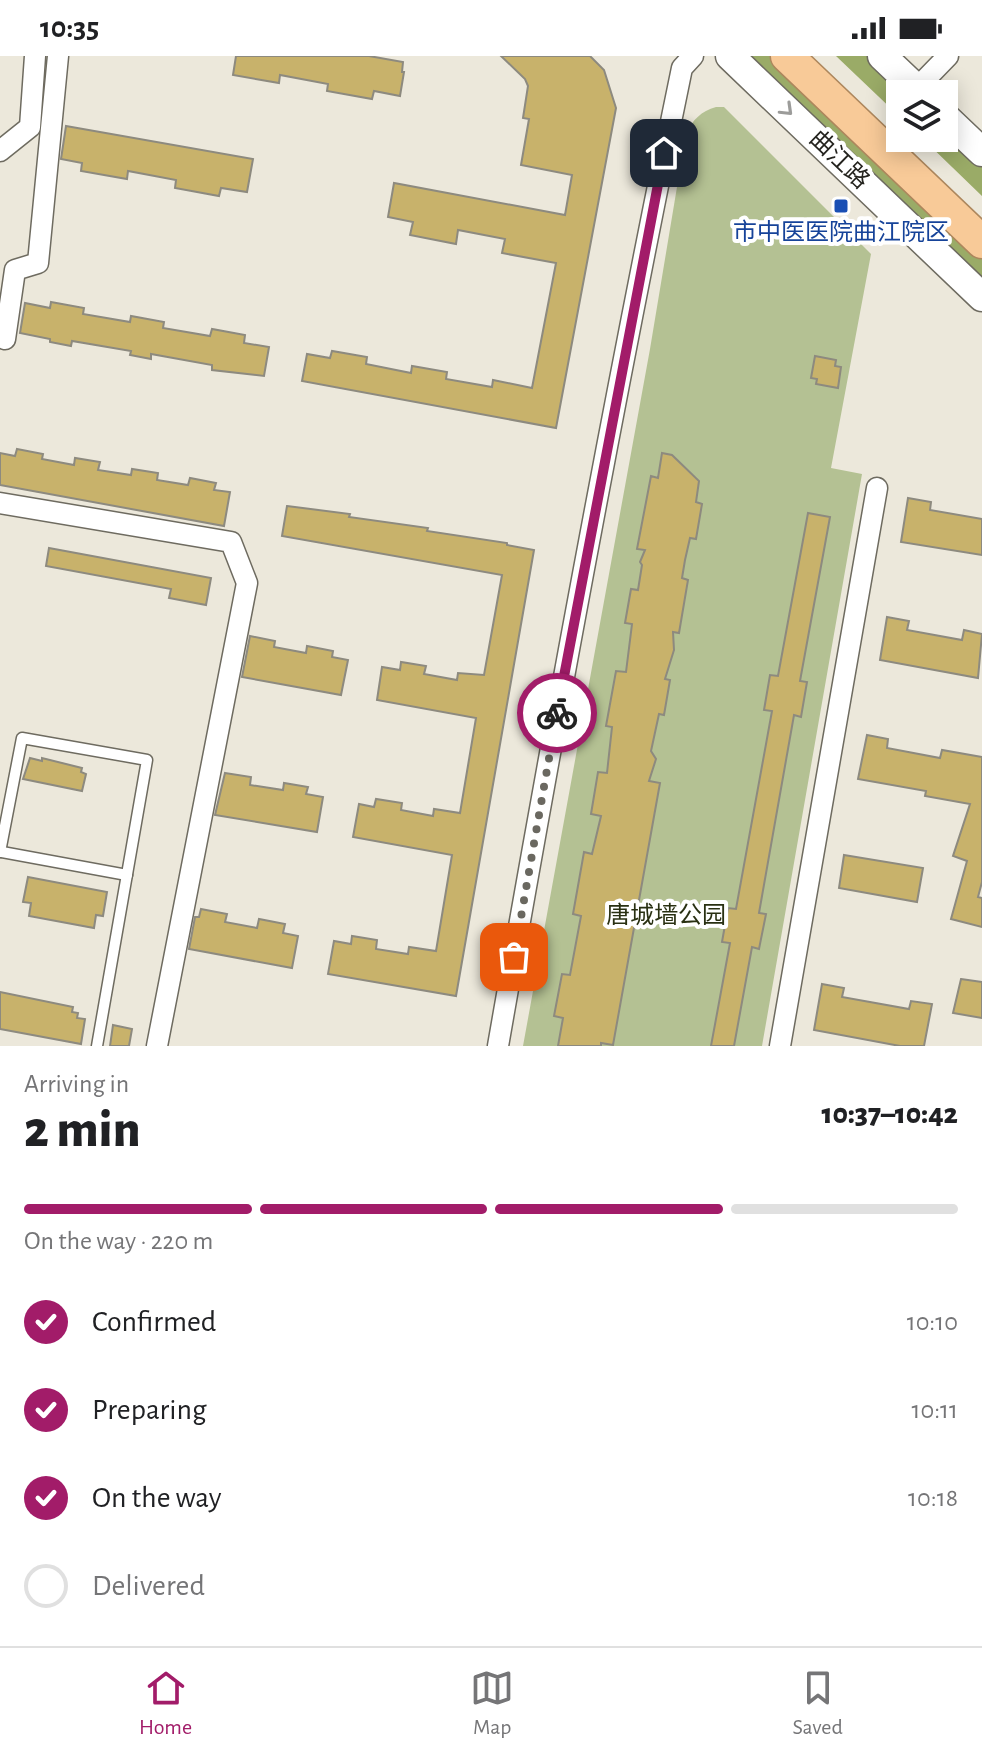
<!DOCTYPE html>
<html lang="en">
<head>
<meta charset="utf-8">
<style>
  :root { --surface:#fff; --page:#f6f6f6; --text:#202124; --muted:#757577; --line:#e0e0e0; --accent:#a21c69 }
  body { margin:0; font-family:"Alegreya Sans","Noto Sans SC",sans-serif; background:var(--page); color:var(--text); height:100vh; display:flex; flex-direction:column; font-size:30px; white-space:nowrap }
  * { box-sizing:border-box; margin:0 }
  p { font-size:26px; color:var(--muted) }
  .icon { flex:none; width:44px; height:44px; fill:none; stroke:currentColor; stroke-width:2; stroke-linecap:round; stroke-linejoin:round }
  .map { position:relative; height:990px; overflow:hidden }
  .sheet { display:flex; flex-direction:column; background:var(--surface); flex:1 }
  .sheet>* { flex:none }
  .controls { position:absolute; left:886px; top:24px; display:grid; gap:16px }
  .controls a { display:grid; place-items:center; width:72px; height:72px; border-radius:0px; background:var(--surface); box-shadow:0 4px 20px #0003; font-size:40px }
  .pin { position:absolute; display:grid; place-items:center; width:68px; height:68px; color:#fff; margin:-34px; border-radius:16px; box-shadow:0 4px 12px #0006 }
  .courier { position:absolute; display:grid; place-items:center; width:80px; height:80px; margin:-40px; border:6px solid #a21c69; border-radius:50%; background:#fff; color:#222; box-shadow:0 2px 10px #0007 }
  .head em { font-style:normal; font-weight:800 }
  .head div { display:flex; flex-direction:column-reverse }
  .head { display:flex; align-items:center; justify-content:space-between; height:136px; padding:0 24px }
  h1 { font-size:52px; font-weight:800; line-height:60px }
  .bar { display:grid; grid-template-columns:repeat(4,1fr); gap:12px 8px; align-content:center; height:96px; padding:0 24px }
  .bar i { height:10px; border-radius:6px; background:var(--line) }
  .bar .active { background:var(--accent) }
  .bar p { grid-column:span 4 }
  ol { padding:0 24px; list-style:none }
  li { display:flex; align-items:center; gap:24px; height:88px }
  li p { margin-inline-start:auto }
  li .icon { padding:8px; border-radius:50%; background:var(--accent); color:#fff; stroke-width:4 }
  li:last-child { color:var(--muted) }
  li i { width:44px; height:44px; border:4px solid var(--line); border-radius:50% }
  .status { display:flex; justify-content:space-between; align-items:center; height:56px; padding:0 40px; background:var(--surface); direction:ltr }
  .status svg { height:22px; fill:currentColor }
  .menu { display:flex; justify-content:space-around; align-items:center; height:112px; border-top:2px solid var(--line); background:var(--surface); font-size:22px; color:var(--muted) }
  .menu a { display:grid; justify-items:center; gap:4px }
  .menu .active { color:var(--accent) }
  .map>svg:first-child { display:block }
  .green { fill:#b4c193 }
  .forest { fill:#9aab67 }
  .building { fill:#c8b26b; stroke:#8d8a7f; stroke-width:2 }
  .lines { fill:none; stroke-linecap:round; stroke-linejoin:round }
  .service-casing { stroke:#6e6b60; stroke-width:13 }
  .minor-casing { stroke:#6e6b60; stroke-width:23 }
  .secondary-casing { stroke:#6e6b60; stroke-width:31 }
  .trunk-casing { stroke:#ad875d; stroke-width:35 }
  .service { stroke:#fff; stroke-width:10 }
  .minor { stroke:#fff; stroke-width:20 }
  .secondary { stroke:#fff; stroke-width:28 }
  .trunk { stroke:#f8ca98; stroke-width:32 }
  .oneway { stroke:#9c9c9a }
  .done { stroke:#6a6860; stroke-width:8; stroke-dasharray:0 14.4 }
  .route { stroke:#a21c69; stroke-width:10 }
  .transit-dot { fill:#1a4fb4; stroke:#fff; stroke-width:3 }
  .labels { text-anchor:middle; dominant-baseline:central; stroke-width:8; stroke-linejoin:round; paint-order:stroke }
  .street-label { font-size:24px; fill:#24231e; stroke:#fff }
  .transit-label { font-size:24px; fill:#164399; stroke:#fff }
  .park-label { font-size:24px; fill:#293012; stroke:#fff }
</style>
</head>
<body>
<div class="status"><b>10:35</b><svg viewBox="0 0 49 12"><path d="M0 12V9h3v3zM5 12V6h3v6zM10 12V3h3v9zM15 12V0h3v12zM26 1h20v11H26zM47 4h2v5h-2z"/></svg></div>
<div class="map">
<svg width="982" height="990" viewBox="0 0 982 990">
  <rect width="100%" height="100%" fill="#ece8db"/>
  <path class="green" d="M716,51H724L871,198L831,412L862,418L762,990H523L650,293L686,77C693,64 701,55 716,51Z"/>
  <g class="forest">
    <polygon points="751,0 774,0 982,199 982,223"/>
    <polygon points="836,0 868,0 908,38 900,38 900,61"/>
    <polygon points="944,73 982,109 982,140 922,82 944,82"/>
  </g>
  <g class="building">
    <polygon points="236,0 369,0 403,6 402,16 404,16 400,40 374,35 372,43 327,35 328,28 280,19 279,27 233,19"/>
    <polygon points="501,0 590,0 604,14 616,52 556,372 302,325 307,298 330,302 332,295 367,301 366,308 411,317 412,310 447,316 446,323 492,331 493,324 532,332 556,207 502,197 505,183 458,174 456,188 410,179 413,166 388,161 394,127 565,159 572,119 521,109 529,63 523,62 528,30 525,23"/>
    <polygon points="66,70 253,103 247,136 221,132 219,140 175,132 176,124 128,115 127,123 81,115 82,107 61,103"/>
    <polygon points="51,246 84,252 83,258 130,266 131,260 164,266 163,272 210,280 212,273 245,279 244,287 269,291 264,320 212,314 212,309 151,298 151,303 130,299 131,295 72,285 71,290 50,286 50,283 20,277 25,247 50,252"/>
    <polygon points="815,300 836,304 835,310 841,311 838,332 816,328 817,323 811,322"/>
    <polygon points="17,393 43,398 42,403 74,409 75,402 100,406 98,414 131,419 132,413 158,417 157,424 188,429 190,422 216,427 214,434 230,436 224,470 0,429 0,397 15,400"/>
    <polygon points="662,397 672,399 699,425 696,446 702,448 696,483 690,482 685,504 682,522 688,524 679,577 673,576 674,594 665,623 670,624 664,659 659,658 651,695 656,703 649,725 660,727 613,989 601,987 601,990 558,990 563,962 554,960 562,918 570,919 581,860 573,858 584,796 592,798 601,760 591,758 598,716 607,717 612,671 606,670 616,615 626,616 632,568 625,567 631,533 638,534 642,509 640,506 645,494 637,493 651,420 658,422"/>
    <polygon points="908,442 931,446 930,454 982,463 982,499 901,486"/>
    <polygon points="287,450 350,458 349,461 428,472 427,475 507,487 507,489 534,494 456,940 328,918 334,885 351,888 352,880 377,884 376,893 408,898 409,891 436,895 452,799 353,781 359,748 374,751 376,743 402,747 401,754 433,760 434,753 460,757 476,662 377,644 382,611 400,614 401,606 426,610 424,618 457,624 458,617 484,619 502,519 282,480"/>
    <polygon points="808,457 830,461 800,625 807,626 801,661 794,659 759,857 766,858 759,893 752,891 734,990 711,990 730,887 722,886 728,852 736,853 772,655 764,654 770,619 778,620"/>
    <polygon points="49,492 211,522 206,549 169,542 171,533 46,510"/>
    <polygon points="887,561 909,565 907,574 962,584 964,574 982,578 978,622 880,604"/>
    <polygon points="250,580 275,585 274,591 306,597 307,590 333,595 332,601 348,604 341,639 242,621"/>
    <polygon points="867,679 888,683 887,692 940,702 942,694 982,701 982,826 978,841 982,842 982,871 951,863 967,805 953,800 970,748 925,740 926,735 858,723"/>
    <polygon points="30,702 42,705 42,702 82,712 81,716 86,718 82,735 23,723"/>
    <polygon points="225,717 251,721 250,729 283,734 284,727 308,731 306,738 323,741 317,776 215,759"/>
    <polygon points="844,799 923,812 917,846 839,832"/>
    <polygon points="28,821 107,836 103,860 96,859 94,872 29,860 31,847 23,846"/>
    <polygon points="201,853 227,858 225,866 257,872 259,863 285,868 283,877 298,880 292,912 189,893 195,861 199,861"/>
    <polygon points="961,923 982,926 982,962 953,957"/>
    <polygon points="822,928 844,932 842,941 909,953 911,945 932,948 924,990 900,990 814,974"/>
    <polygon points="0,936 73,951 72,956 78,957 77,962 85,963 81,988 0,973"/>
    <polygon points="113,969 132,973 129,990 110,990"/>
  </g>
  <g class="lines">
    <g class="service-casing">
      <g id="service">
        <polyline points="0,796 22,682 147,704 97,990"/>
        <polyline points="2,796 127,819"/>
      </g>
    </g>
    <g class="minor-casing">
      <g id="minor">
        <polyline points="916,33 948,0"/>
        <polyline points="0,95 30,71 35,0"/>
        <polyline points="5,283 15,214 38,207 58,0"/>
        <polyline points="0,447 231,486 247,527 157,990"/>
        <path d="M498,990C555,663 615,337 682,12L693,0"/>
        <polyline points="780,990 877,432"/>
      </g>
    </g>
    <g class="secondary-casing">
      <g id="secondary">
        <polyline points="730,0 982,241"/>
        <polyline points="882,0 922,38"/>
        <polyline points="944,60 982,96"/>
      </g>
    </g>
    <g class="trunk-casing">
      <polyline id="trunk" points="787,0 982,186"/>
    </g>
    <use href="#service" class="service"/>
    <use href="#minor" class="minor"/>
    <use href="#secondary" class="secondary"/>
    <use href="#trunk" class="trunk"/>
  </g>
  <defs><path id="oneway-chevron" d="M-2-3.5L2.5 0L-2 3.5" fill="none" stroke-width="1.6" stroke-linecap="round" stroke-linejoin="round" transform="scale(2)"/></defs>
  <use class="oneway" href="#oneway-chevron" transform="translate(787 54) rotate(44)"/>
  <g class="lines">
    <polyline class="done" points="514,901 557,657"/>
    <polyline class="route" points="557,657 664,97"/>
  </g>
  <rect class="transit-dot" x="833" y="142" width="16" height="16" rx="4"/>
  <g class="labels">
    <g class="street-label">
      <text transform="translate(839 104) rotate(44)">曲江路</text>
    </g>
    <g class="transit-label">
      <text x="841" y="177">市中医医院曲江院区</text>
    </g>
    <g class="park-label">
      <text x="666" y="860">唐城墙公园</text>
    </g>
  </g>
</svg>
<div class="controls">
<a><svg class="icon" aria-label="layers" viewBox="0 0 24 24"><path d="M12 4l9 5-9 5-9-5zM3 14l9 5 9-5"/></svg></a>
</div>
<div class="pin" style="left:514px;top:901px;background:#ea580c"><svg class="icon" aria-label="bag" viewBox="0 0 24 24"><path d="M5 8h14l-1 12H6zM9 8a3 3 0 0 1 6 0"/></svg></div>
<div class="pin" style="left:664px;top:97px;background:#1f2937"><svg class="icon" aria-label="home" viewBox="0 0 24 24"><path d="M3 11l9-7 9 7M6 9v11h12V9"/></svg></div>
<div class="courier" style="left:557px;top:657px"><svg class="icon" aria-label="bike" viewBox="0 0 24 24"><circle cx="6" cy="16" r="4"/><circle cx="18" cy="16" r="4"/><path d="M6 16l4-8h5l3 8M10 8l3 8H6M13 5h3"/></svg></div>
</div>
<section class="sheet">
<div class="head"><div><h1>2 min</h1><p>Arriving in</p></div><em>10:37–10:42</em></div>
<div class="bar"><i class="active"></i><i class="active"></i><i class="active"></i><i></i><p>On the way · 220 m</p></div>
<ol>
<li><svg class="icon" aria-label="check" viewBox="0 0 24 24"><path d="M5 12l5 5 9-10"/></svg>Confirmed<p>10:10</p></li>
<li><svg class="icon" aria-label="check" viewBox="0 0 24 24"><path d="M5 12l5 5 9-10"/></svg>Preparing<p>10:11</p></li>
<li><svg class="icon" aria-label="check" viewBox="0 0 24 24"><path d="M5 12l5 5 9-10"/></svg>On the way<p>10:18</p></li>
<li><i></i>Delivered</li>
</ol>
</section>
<nav class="menu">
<a class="active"><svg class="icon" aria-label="home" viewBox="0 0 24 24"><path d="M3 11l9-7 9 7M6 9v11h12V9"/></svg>Home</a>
<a><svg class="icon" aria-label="map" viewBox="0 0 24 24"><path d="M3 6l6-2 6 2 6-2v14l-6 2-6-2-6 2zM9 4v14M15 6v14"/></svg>Map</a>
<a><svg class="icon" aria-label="saved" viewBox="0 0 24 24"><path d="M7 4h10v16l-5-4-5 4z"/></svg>Saved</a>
</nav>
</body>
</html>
